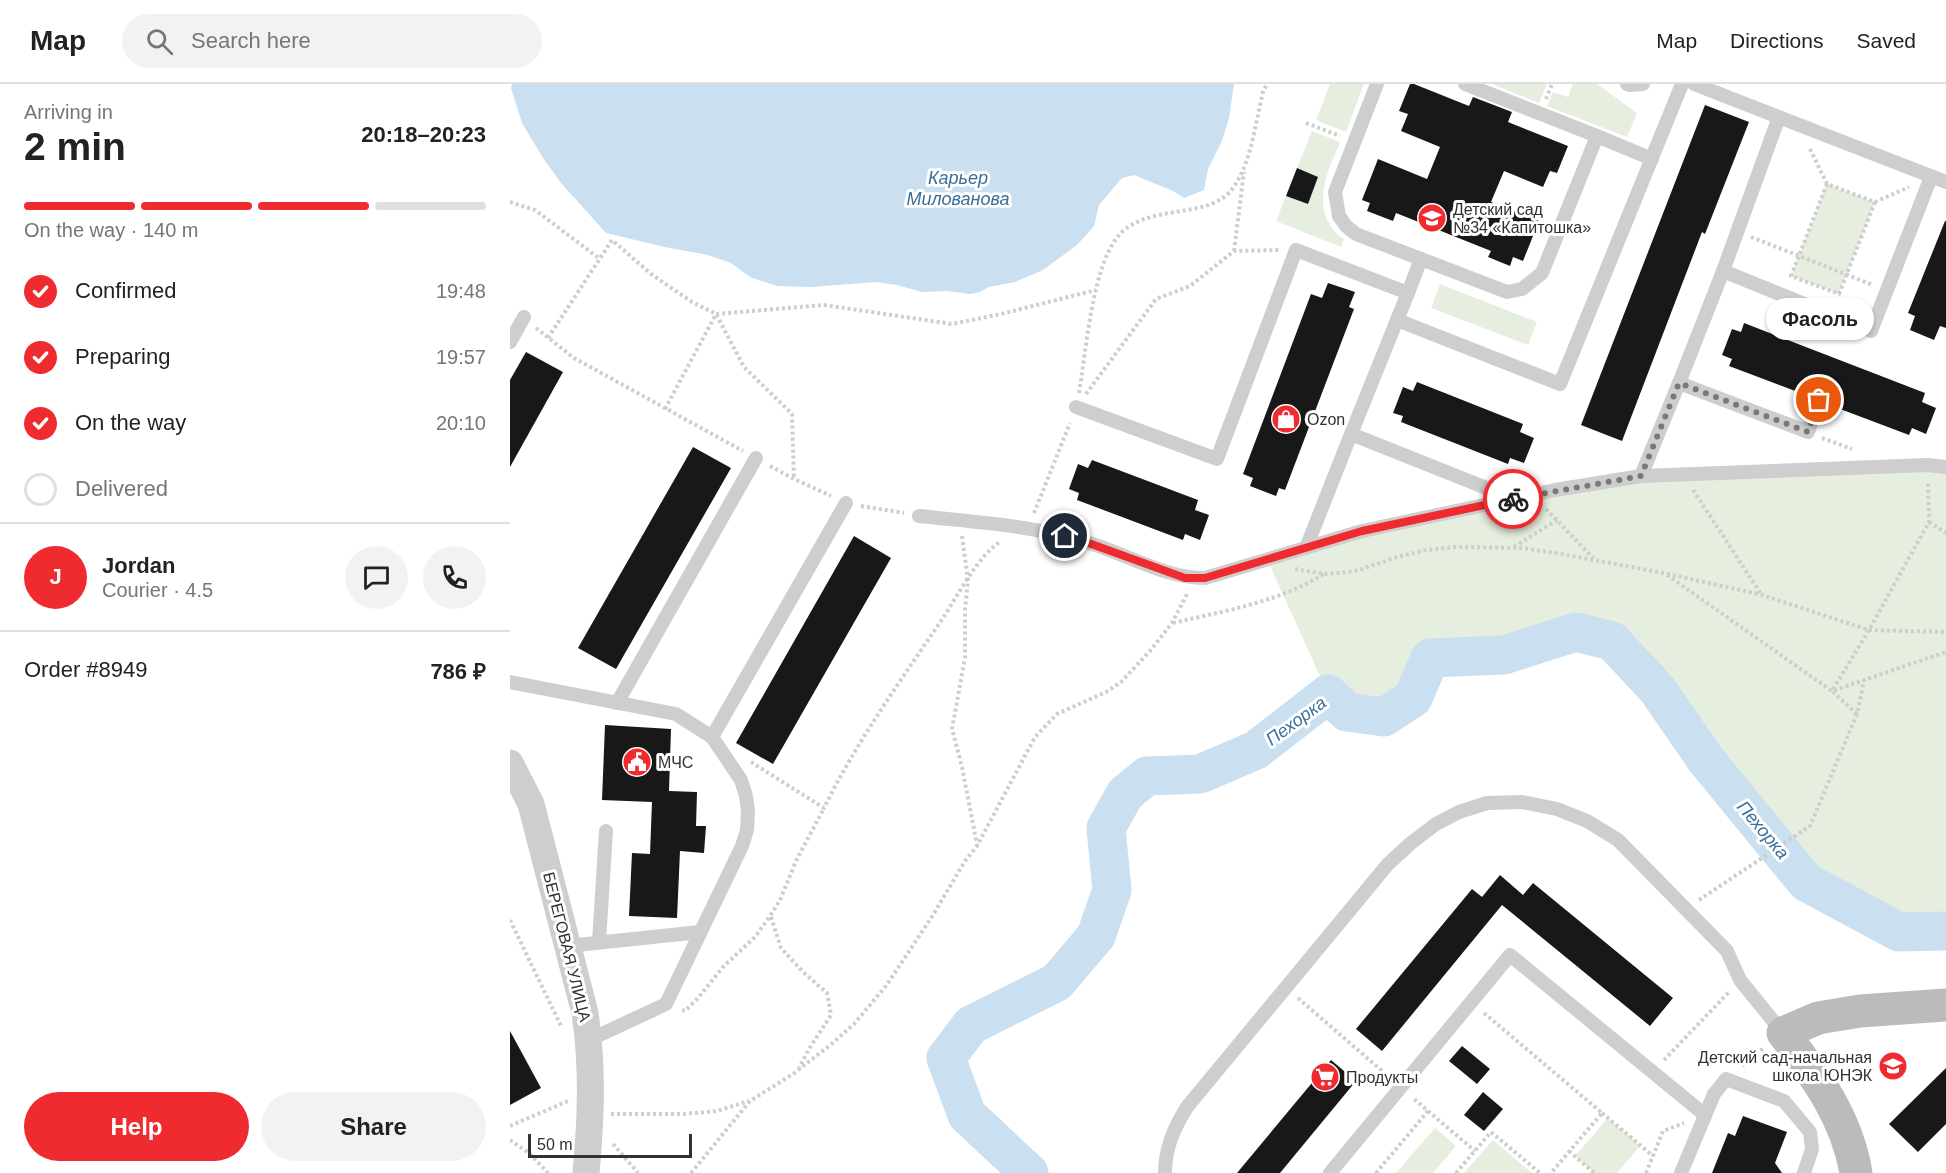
<!DOCTYPE html>
<html lang="en">
<head>
<meta charset="utf-8">
<style>
  :root { --surface:#fff; --page:#f2f2f2; --text:#222; --muted:#767676; --line:#e0e0e0; --accent:#f02b30 }
  body { margin:0; font-family:Arial,sans-serif; background:var(--page); color:var(--text); height:100vh; display:flex; flex-direction:column; font-size:22px; white-space:nowrap }
  * { box-sizing:border-box; margin:0 }
  p { font-size:20px; color:var(--muted) }
  .icon { flex:none; width:33px; height:33px; fill:none; stroke:currentColor; stroke-width:2; stroke-linecap:round; stroke-linejoin:round }
  .map { position:relative; flex:1; overflow:hidden }
  .drawer { display:flex; flex-direction:column; background:var(--surface); width:510px }
  .drawer>* { flex:none }
  .scale { position:absolute; left:18px; bottom:15px; width:164px; box-sizing:border-box; padding-left:6px; border:3px solid #313131; border-top:0; font-size:16px; line-height:21px; white-space:nowrap; color:#313131; -webkit-text-stroke:4px #fff; paint-order:stroke }
  .pin { position:absolute; display:grid; place-items:center; width:51px; height:51px; color:#fff; margin:-26px; border:3px solid #fff; border-radius:50%; box-shadow:0 2px 6px #0007 }
  .courier { position:absolute; display:grid; place-items:center; width:60px; height:60px; margin:-30px; border:4px solid #f02b30; border-radius:50%; background:#fff; color:#222; box-shadow:0 2px 8px #0007 }
  .bubble { position:absolute; height:42px; border-radius:21px; background:var(--surface); box-shadow:0 2px 4px #0004; font-size:20px; font-weight:800; line-height:42px; text-align:center }
  .overview em { font-style:normal; font-weight:800 }
  .overview div { display:flex; flex-direction:column-reverse }
  .overview { display:flex; align-items:center; justify-content:space-between; height:102px; padding:0 24px }
  h1 { font-size:39px; font-weight:800; line-height:45px }
  .bar { display:grid; grid-template-columns:repeat(4,1fr); gap:9px 6px; align-content:center; height:72px; padding:0 24px }
  .bar i { height:8px; border-radius:4px; background:var(--line) }
  .bar .current { background:var(--accent) }
  .bar p { grid-column:span 4 }
  .line { display:flex; align-items:center; gap:15px; padding:0 24px; border-top:2px solid var(--line) }
  .line div { flex:1 }
  .round { display:grid; place-items:center; flex:none; width:63px; height:63px; border-radius:32px; background:var(--page) }
  ol { padding:0 24px; list-style:none }
  li { display:flex; align-items:center; gap:18px; height:66px }
  li p { margin-inline-start:auto }
  li .icon { padding:6px; border-radius:50%; background:var(--accent); color:#fff; stroke-width:4 }
  li:last-child { color:var(--muted) }
  li i { width:33px; height:33px; border:3px solid var(--line); border-radius:50% }
  .action { display:flex; gap:12px; margin-top:auto; padding:12px 24px }
  .action a { flex:1; height:69px; border-radius:36px; background:var(--accent); color:#fff; font-size:24px; font-weight:800; line-height:69px; text-align:center }
  .action a+a { background:var(--page); color:var(--text) }
  header { display:flex; align-items:center; gap:36px; box-sizing:border-box; height:84px; padding:0 30px; background:var(--surface); border-bottom:2px solid var(--line) }
  header strong { font-size:28px }
  nav { display:flex; gap:33px; margin-inline-start:auto; font-size:21px }
  .search { width:420px; height:54px; background:var(--page); display:flex; align-items:center; gap:15px; box-sizing:border-box; padding:0 21px; border-radius:33px; color:var(--muted); font-size:22px }
  main { display:flex; flex:1; min-height:0 }
  .map>svg:first-child { display:block }
  .green { fill:#e6eedf }
  .water { fill:#cadfef }
  .lines { fill:none; stroke-linecap:round; stroke-linejoin:round }
  .river { stroke:#cadfef; stroke-width:39 }
  .building { fill:#181818 }
  .path { stroke:#cecece; stroke-width:4; stroke-dasharray:3 3; stroke-linecap:butt }
  .lane { stroke:#cecece; stroke-width:14 }
  .street { stroke:#cecece; stroke-width:27 }
  .secondary { stroke:#bbb; stroke-width:33 }
  .done { stroke:#797979; stroke-width:6; stroke-dasharray:0 10.8 }
  .route { stroke:#f02b30; stroke-width:8 }
  .labels { text-anchor:middle; dominant-baseline:central; stroke-width:6; stroke-linejoin:round; paint-order:stroke }
  .poi-label { font-size:16px; fill:#313131; stroke:#fff; text-anchor:start }
  .street-label { font-size:16px; fill:#313131; stroke:#fff }
  .water-label { font-size:18px; font-style:italic; fill:#396f99; stroke:#fff }
</style>
</head>
<body>
<header>
<strong>Map</strong>
<div class="search"><svg class="icon" aria-label="search" viewBox="0 0 24 24"><circle cx="10" cy="10" r="6"/><path d="M15 15l6 6"/></svg>Search here</div>
<nav><a>Map</a><a>Directions</a><a>Saved</a></nav>
</header>
<main>
<section class="drawer">
<div class="overview"><div><h1>2 min</h1><p>Arriving in</p></div><em>20:18–20:23</em></div>
<div class="bar"><i class="current"></i><i class="current"></i><i class="current"></i><i></i><p>On the way · 140 m</p></div>
<ol>
<li><svg class="icon" aria-label="check" viewBox="0 0 24 24"><path d="M5 12l5 5 9-10"/></svg>Confirmed<p>19:48</p></li>
<li><svg class="icon" aria-label="check" viewBox="0 0 24 24"><path d="M5 12l5 5 9-10"/></svg>Preparing<p>19:57</p></li>
<li><svg class="icon" aria-label="check" viewBox="0 0 24 24"><path d="M5 12l5 5 9-10"/></svg>On the way<p>20:10</p></li>
<li><i></i>Delivered</li>
</ol>
<div class="line" style="height:108px"><b class="round" style="background:var(--accent);color:#fff">J</b><div><b>Jordan</b><p>Courier · 4.5</p></div><a class="round"><svg class="icon" aria-label="chat" viewBox="0 0 24 24"><path d="M4 5h16v11H9l-5 4z"/></svg></a><a class="round"><svg class="icon" aria-label="phone" viewBox="0 0 24 24"><path d="M5 4h4l2 5-3 2q2 4 5 5l2-3 5 2v4C11 20 4 13 5 4z"/></svg></a></div>
<div class="line" style="height:78px"><div>Order #8949</div><b>786 ₽</b></div>
<div class="action"><a>Help</a><a>Share</a></div>
</section>
<div class="map">
<svg width="1436" height="1089" viewBox="0 0 1436 1089">
  <rect width="100%" height="100%" fill="#fff"/>
  <g class="green">
    <polygon points="820,0 854,0 836,48 806,36"/>
    <polygon points="982,0 1037,0 1029,19"/>
    <polygon points="1063,0 1087,0 1127,29 1117,53 1037,22 1043,8 1058,13"/>
    <path d="M802,47L830,58C820,83 807,106 816,133C820,142 825,150 834,155L831,163L766,137L776,112L798,120L808,93L787,84Z"/>
    <polygon points="1317,100 1365,118 1329,210 1281,192"/>
    <polygon points="930,200 1027,238 1018,261 921,224"/>
    <polygon points="1436,383 1436,847 1389,848 1296,798 1196,676 1147,605 1102,557 1066,548 994,571 920,574 903,614 874,633 837,628 818,610 757,475 852,447 1131,392"/>
    <polygon points="1098,1034 1130,1062 1107,1089 1084,1089 1065,1072"/>
    <polygon points="925,1044 946,1062 923,1089 886,1089"/>
    <polygon points="983,1056 1022,1089 954,1089"/>
  </g>
  <polygon class="water" points="2,0 724,0 719,34 712,57 698,85 694,106 674,114 663,107 624,91 612,94 589,121 584,142 567,161 533,186 505,198 479,203 470,208 460,210 437,207 412,208 387,201 366,198 301,203 267,202 240,193 221,179 198,171 155,163 96,149 51,99 33,74 12,39 1,4"/>
  <g class="lines">
    <polyline class="river" points="519,1089 457,1031 436,974 461,941 547,898 586,852 602,806 596,744 615,710 637,692 690,690 746,666 818,610 837,628 874,633 903,614 920,574 994,571 1066,548 1102,557 1147,605 1196,676 1296,798 1389,848 1436,847"/>
  </g>
  <g class="building">
    <polygon points="900,0 904,0 959,22 963,13 1002,28 998,38 1058,62 1047,89 1040,87 1033,103 994,87 981,118 1029,137 1013,177 1003,173 1000,182 978,173 981,167 886,129 883,137 857,127 860,119 852,116 868,75 917,95 930,63 891,47 898,30 889,27"/>
    <polygon points="1195,21 1239,38 1195,150 1192,148 1112,357 1071,341"/>
    <polygon points="787,84 808,93 798,120 776,112"/>
    <polygon points="1435,137 1436,137 1436,244 1430,242 1424,256 1400,246 1405,232 1398,229"/>
    <polygon points="818,199 845,208 839,223 844,225 775,406 769,404 766,412 740,402 743,394 733,390 801,210 812,214"/>
    <polygon points="1234,239 1415,309 1412,318 1426,324 1416,350 1402,344 1399,351 1317,320 1318,314 1312,308 1307,307 1301,313 1219,282 1222,275 1212,271 1222,245 1231,248"/>
    <polygon points="16,268 53,288 0,383 0,296"/>
    <polygon points="907,298 1013,340 1010,348 1024,354 1014,379 1000,374 998,380 891,338 893,332 883,329 893,303 903,307"/>
    <polygon points="183,363 221,384 106,585 68,564"/>
    <polygon points="582,376 688,416 685,426 699,431 690,456 675,450 673,456 567,416 569,409 559,405 568,380 578,384"/>
    <polygon points="344,452 381,474 263,680 226,659"/>
    <polygon points="95,641 161,645 159,707 187,708 186,742 196,742 194,769 170,767 167,834 119,832 122,769 140,770 142,718 92,716"/>
    <polygon points="990,791 1013,811 1023,799 1163,914 1140,942 992,821 872,967 846,945 962,805 972,813"/>
    <polygon points="0,947 31,1004 0,1021"/>
    <polygon points="952,962 980,985 967,1000 939,977"/>
    <polygon points="821,976 846,997 770,1089 727,1089"/>
    <polygon points="1436,984 1436,1040 1408,1068 1379,1040"/>
    <polygon points="973,1008 993,1025 974,1047 954,1031"/>
    <polygon points="1233,1032 1277,1048 1265,1079 1272,1089 1202,1089 1218,1049 1225,1052"/>
  </g>
  <g class="lines">
    <g class="path">
      <polyline points="1036,15 1042,0"/>
      <polyline points="796,39 830,52"/>
      <polyline points="1300,65 1317,100 1365,118 1399,103"/>
      <polyline points="1317,100 1281,192 1329,210 1365,118"/>
      <polyline points="0,118 25,126 90,175"/>
      <polyline points="1241,153 1363,201"/>
      <polyline points="724,167 734,88"/>
      <polyline points="26,244 64,274 233,367"/>
      <polyline points="38,254 102,156 141,190 182,218 206,230 234,283 282,330 284,395"/>
      <path d="M569,309C576,268 582,187 606,155C633,117 699,138 723,104C742,77 745,40 753,8L757,0"/>
      <polyline points="576,310 646,215 680,202 724,167 770,166"/>
      <polyline points="155,325 206,230 314,221 442,240 491,230 586,206"/>
      <polyline points="1312,354 1342,365"/>
      <polyline points="260,382 284,395 321,412"/>
      <polyline points="1183,406 1251,510"/>
      <polyline points="351,422 394,429"/>
      <polyline points="1036,425 1085,476"/>
      <polyline points="524,429 560,339"/>
      <polyline points="1419,438 1436,449"/>
      <polyline points="452,452 458,496 455,526 455,574 442,645 452,683 467,761"/>
      <polyline points="1004,463 1047,436"/>
      <polyline points="785,485 814,490 831,489 849,486 887,473 917,466 946,463 1012,464 1045,469 1154,489 1252,511 1359,546 1436,548"/>
      <polyline points="1157,491 1322,607 1436,568"/>
      <path d="M663,539C714,527 769,518 814,490"/>
      <polyline points="1347,630 1322,607 1359,546 1419,438 1418,397"/>
      <path d="M241,678L314,724C347,657 391,596 433,534C448,511 468,472 490,458"/>
      <polyline points="1189,816 1300,742 1347,630 1354,597"/>
      <polyline points="261,833 271,864 293,888 317,909 321,931 299,965 289,984"/>
      <polyline points="0,836 51,942"/>
      <polyline points="788,914 879,993"/>
      <polyline points="172,926 175,927 188,914 213,883 245,853 260,832 270,816 286,777 314,724"/>
      <polyline points="974,929 1092,1029 1041,1089"/>
      <polyline points="1154,976 1219,908"/>
      <polyline points="1232,982 1254,964"/>
      <polyline points="918,1027 965,1067"/>
      <polyline points="1092,1029 1143,1072"/>
      <polyline points="101,1030 174,1030 207,1027 239,1017"/>
      <polyline points="0,1042 58,1017"/>
      <polyline points="0,1056 19,1069 38,1089"/>
      <polyline points="103,1060 128,1089"/>
      <polyline points="1059,1067 1084,1089"/>
      <polyline points="181,1089 240,1017 283,990 324,958 344,940 376,902 423,831 455,777 467,762 525,653 547,630 596,608 611,598 640,567 662,539 678,508"/>
      <polyline points="866,1089 918,1027 903,1014"/>
      <polyline points="946,1089 981,1048 1030,1089"/>
      <polyline points="1136,1089 1153,1047 1174,1039"/>
    </g>
    <g class="lane">
      <polyline points="867,0 825,108 829,132 836,142 846,150 997,208 1012,205 1032,189 1087,52 955,0"/>
      <polyline points="1117,0 1119,1 1133,0"/>
      <polyline points="1184,0 1436,98"/>
      <polyline points="1269,33 1213,187 1169,299 1298,348 1309,316"/>
      <polyline points="1087,52 1142,75"/>
      <polyline points="1213,187 1361,247 1421,93"/>
      <polyline points="898,209 911,175"/>
      <polyline points="887,236 841,350 1004,415"/>
      <polyline points="0,258 14,233"/>
      <polyline points="566,323 707,375 786,166 898,209 887,236 1050,300 1172,0"/>
      <polyline points="1131,392 1169,299"/>
      <path d="M409,432C464,438 519,441 573,457C613,468 653,494 695,494L852,447L1045,406L1131,392L1417,381L1436,383"/>
      <polyline points="796,464 841,350"/>
      <polyline points="0,598 166,630 202,653 231,696 236,712 238,727 237,746 232,762 156,920 79,956"/>
      <polyline points="107,619 246,374"/>
      <polyline points="202,653 336,419"/>
      <polyline points="89,858 96,747"/>
      <polyline points="57,862 190,848"/>
      <path d="M655,1089C655,1064 664,1044 677,1023L878,780L901,759L926,740L949,728L977,719L1012,718L1047,725L1077,737L1108,756L1217,867L1230,896L1273,949"/>
      <polyline points="820,1089 1000,871 1195,1031"/>
      <polyline points="1171,1089 1204,1010 1216,995 1274,1017 1300,1048 1302,1065 1294,1089"/>
    </g>
    <path class="street" d="M0,679L21,720L75,929C83,983 81,1035 76,1089"/>
    <path class="secondary" d="M1346,1089C1337,1034 1306,992 1273,949L1308,934L1350,927L1436,921"/>
  </g>
  <g class="lines">
    <polyline class="done" points="1003,415 1131,392 1169,299 1298,348 1309,316"/>
    <polyline class="route" points="555,452 573,457 675,494 695,494 852,447 1003,415"/>
  </g>
  <defs>
    <g id="school-disc" transform="scale(1.5)"><circle r="9.5" fill="#f02b30" stroke="#fff"/><path d="M0-5L7-2L0 1L-7-2ZM-4 1L0 2.5L4 1V4Q0 6-4 4Z" fill="#fff"/></g>
    <g id="shop-disc" transform="scale(1.5)"><circle r="9.5" fill="#f02b30" stroke="#fff"/><path d="M-5-2.5h2.3a2.7 3.5 0 0 1 5.4 0H5L5.5 6h-11ZM-1.5-2.5h3a1.5 2.3 0 0 0-3 0Z" fill="#fff"/></g>
    <g id="civic-disc" transform="scale(1.5)"><circle r="9.5" fill="#f02b30" stroke="#fff"/><path d="M-.6-6.5H3V-4.5H.6V-3L4-1V1h2V6H-6V1h2V-1L-.6-3ZM-1.2 2.5V6h2.4V2.5Z" fill="#fff"/></g>
    <g id="supermarket-disc" transform="scale(1.5)"><circle r="9.5" fill="#f02b30" stroke="#fff"/><path d="M-6-5.5h2.5l.6 2H6L4.5 2H-2.5L-4.4-4H-6ZM-1.5 3.2a1.3 1.3 0 1 0 .1 0ZM3 3.2a1.3 1.3 0 1 0 .1 0Z" fill="#fff"/></g>
  </defs>
  <g fill-rule="evenodd">
    <use href="#school-disc" x="922" y="134"/>
    <use href="#shop-disc" x="776" y="335"/>
    <use href="#civic-disc" x="127" y="678"/>
    <use href="#school-disc" x="1383" y="982"/>
    <use href="#supermarket-disc" x="815" y="993"/>
  </g>
  <g class="labels">
    <g class="poi-label">
      <text x="943" y="125">Детский сад<tspan x="943" dy="18">№34 «Капитошка»</tspan></text>
      <text x="797" y="335">Ozon</text>
      <text x="148" y="678">МЧС</text>
      <text x="1362" y="973" text-anchor="end">Детский сад-начальная<tspan x="1362" dy="18">школа ЮНЭК</tspan></text>
      <text x="836" y="993">Продукты</text>
    </g>
    <g class="street-label">
      <text transform="translate(57 863) rotate(76)">БЕРЕГОВАЯ УЛИЦА</text>
    </g>
    <g class="water-label">
      <text x="448" y="94">Карьер<tspan x="448" dy="21">Милованова</tspan></text>
      <text transform="translate(786 637) rotate(-36)">Пехорка</text>
      <text transform="translate(1253 746) rotate(50)">Пехорка</text>
    </g>
  </g>
</svg>
<div class="scale">50 m</div>
<div class="pin" style="left:1309px;top:316px;background:#ea580c"><svg class="icon" aria-label="bag" viewBox="0 0 24 24"><path d="M5 8h14l-1 12H6zM9 8a3 3 0 0 1 6 0"/></svg></div>
<div class="pin" style="left:555px;top:452px;background:#1f2937"><svg class="icon" aria-label="home" viewBox="0 0 24 24"><path d="M3 11l9-7 9 7M6 9v11h12V9"/></svg></div>
<div class="courier" style="left:1003px;top:415px"><svg class="icon" aria-label="bike" viewBox="0 0 24 24"><circle cx="6" cy="16" r="4"/><circle cx="18" cy="16" r="4"/><path d="M6 16l4-8h5l3 8M10 8l3 8H6M13 5h3"/></svg></div>
<div class="bubble" style="left:1256px;top:214px;width:108px">Фасоль</div>
</div>
</main>
</body>
</html>
